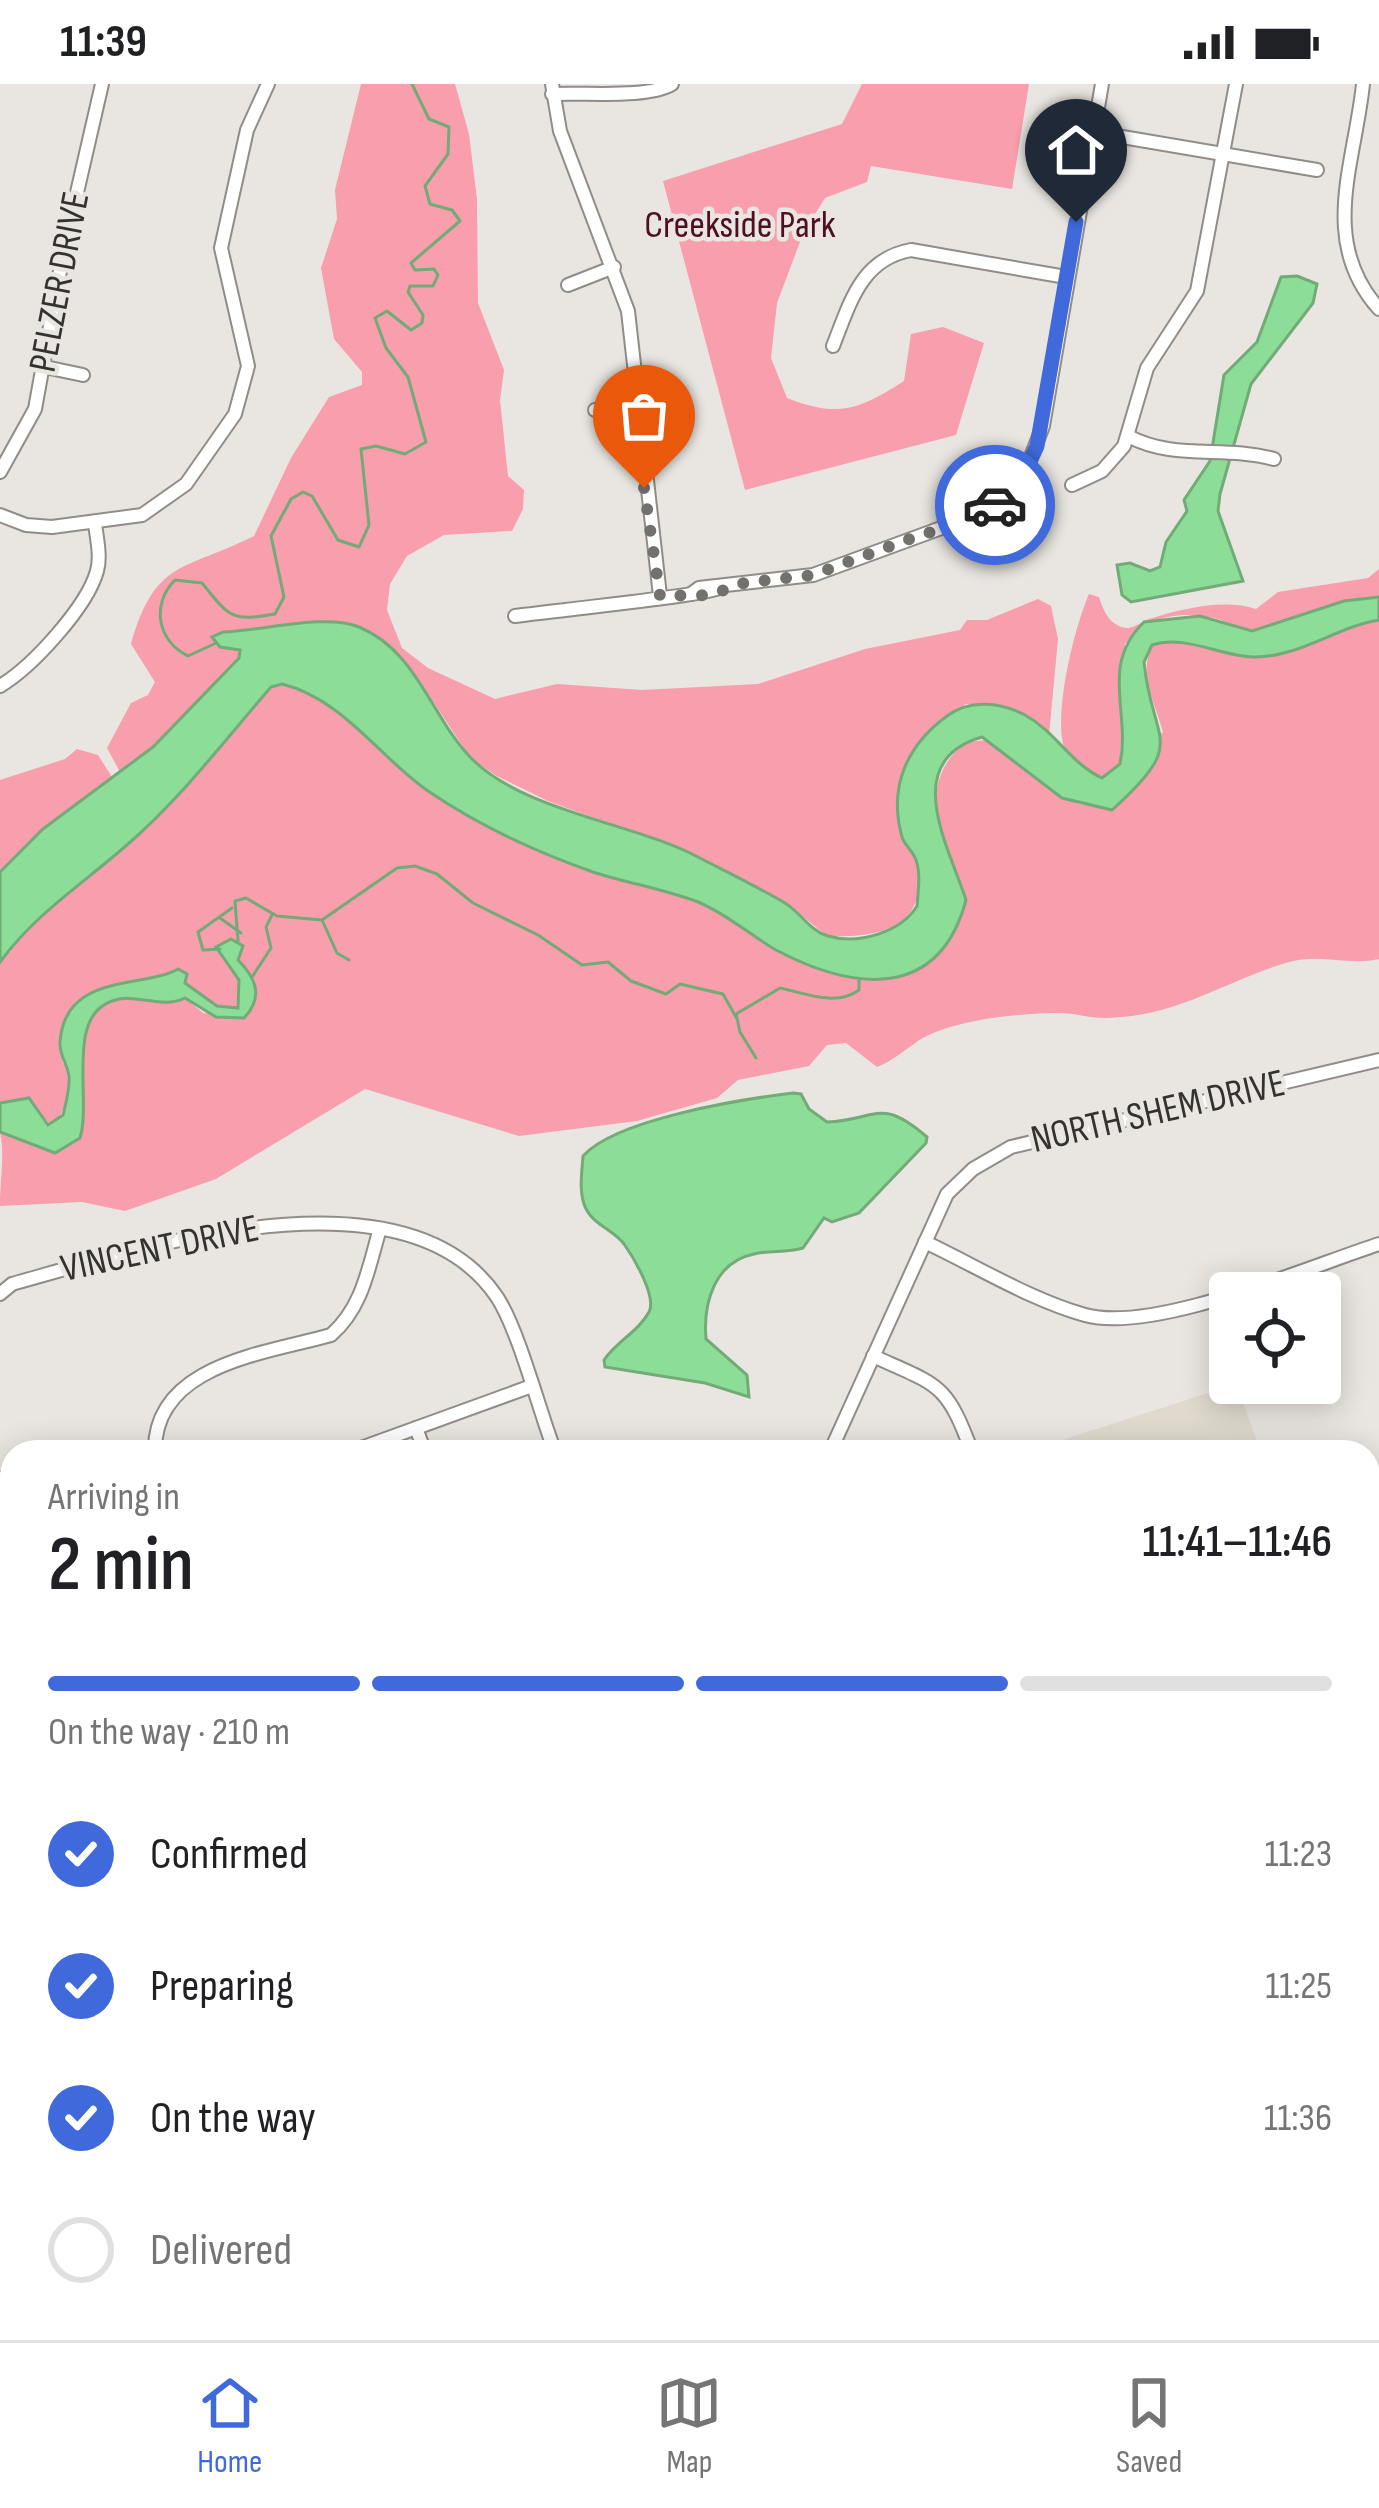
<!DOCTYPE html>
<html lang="en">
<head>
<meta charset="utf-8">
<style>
  :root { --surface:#fff; --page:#f6f6f6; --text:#202124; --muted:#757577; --line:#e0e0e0; --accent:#4069db }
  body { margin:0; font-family:"Sofia Sans Condensed",sans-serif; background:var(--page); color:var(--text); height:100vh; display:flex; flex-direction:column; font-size:45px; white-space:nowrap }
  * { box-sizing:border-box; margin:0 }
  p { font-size:39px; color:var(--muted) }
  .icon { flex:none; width:66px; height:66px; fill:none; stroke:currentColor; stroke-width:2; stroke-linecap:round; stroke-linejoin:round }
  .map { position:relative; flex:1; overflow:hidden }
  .drawer { position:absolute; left:0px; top:1356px; width:1380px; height:900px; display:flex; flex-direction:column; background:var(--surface); border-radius:36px 36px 0 0; box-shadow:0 6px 30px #0003 }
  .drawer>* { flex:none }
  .fabs { position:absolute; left:1209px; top:1188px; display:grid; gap:24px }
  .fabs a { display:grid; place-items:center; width:132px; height:132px; border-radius:12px; background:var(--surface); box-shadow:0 6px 30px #0003; font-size:60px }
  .pin { position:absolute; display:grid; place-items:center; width:102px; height:102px; color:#fff; margin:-123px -51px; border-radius:50% 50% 50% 0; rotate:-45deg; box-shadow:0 0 12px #0007 }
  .pin .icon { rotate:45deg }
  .courier { position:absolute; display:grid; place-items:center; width:120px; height:120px; margin:-60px; border:9px solid #4069db; border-radius:50%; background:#fff; color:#222; box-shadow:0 3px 15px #0007 }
  .overview em { font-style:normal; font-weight:600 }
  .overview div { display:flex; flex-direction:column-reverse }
  .overview { display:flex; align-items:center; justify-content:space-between; height:204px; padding:0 48px }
  h1 { font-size:78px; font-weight:600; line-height:90px }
  .bar { display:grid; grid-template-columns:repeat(4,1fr); gap:18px 12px; align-content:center; height:144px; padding:0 48px }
  .bar i { height:15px; border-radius:9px; background:var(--line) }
  .bar .active { background:var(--accent) }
  .bar p { grid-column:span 4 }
  ol { padding:0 48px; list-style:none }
  li { display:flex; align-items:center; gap:36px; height:132px }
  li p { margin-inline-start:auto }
  li .icon { padding:12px; border-radius:50%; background:var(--accent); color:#fff; stroke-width:4 }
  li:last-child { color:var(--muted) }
  li i { width:66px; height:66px; border:6px solid var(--line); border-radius:50% }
  .status { display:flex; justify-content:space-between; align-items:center; height:84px; padding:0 60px; background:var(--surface); direction:ltr }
  .status svg { height:33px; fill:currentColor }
  .tabs { display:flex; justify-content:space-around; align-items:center; height:168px; border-top:3px solid var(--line); background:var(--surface); font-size:33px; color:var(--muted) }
  .tabs a { display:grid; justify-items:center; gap:6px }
  .tabs .active { color:var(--accent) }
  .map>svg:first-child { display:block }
  .built { fill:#e0dace }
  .green { fill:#f89eac }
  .water { fill:#8cdd97; stroke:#72aa78; stroke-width:3 }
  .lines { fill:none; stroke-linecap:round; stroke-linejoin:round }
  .stream { stroke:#72aa78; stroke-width:3 }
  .minor-casing { stroke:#908d88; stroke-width:16 }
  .primary-casing { stroke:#6b6e3d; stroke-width:22 }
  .minor { stroke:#fff; stroke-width:12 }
  .primary { stroke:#b8bb8f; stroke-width:18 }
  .done { stroke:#73716e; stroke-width:12; stroke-dasharray:0 21.6 }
  .route { stroke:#4069db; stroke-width:15 }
  .labels { text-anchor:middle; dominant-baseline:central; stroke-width:9; stroke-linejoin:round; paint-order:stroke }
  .park-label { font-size:39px; fill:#4e0f20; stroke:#e9e6e1 }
  .street-label { font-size:39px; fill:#343230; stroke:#e9e6e1 }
</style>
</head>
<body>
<div class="status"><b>11:39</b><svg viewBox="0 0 49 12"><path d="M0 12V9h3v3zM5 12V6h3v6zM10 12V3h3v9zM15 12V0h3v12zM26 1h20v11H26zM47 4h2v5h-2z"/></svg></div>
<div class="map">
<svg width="1379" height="2256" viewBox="0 0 1379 2256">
  <rect width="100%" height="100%" fill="#e9e6e1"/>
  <polygon class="built" points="1236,1300 1261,1368 1070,1368 1065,1355"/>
  <g class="green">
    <path d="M361,0H455L469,50L477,115L478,219L504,286L500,316L508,392L524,406L523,425L512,447L444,451L407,472L390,500L387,526L402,564L428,584L495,615L557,600L642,606L758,600L865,565L960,546L967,536H987L1038,515L1051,522L1058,555L1049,651L1028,633L966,620C917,649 889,692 902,750C905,763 916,770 918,783C927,845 878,854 827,852L789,821L690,769L548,717L497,692L471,675L417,593L279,546L224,548L241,566L240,573C211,603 183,634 154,662C105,708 43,736 0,788V696L65,675L77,665L98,671L112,693L120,688L107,664L131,619L148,611L155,598L131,560C155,475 184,487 254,452L291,374L329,313L362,301V288L334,255L321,184L337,135L335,106Z"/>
    <path d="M862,0H1029L1012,105L871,82L867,98L825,114L803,150L777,219L771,274L787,314C838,334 859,326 904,297L911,250L943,243L984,259L956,351L745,406L663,97L842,40Z"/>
    <path d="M1379,485V513C1335,518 1296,543 1253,547C1240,548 1229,538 1218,535C1181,526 1149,531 1125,560L1120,680L1101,694C1085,686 1064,674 1062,654C1057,617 1074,545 1089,510L1099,513C1103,525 1108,539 1122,543C1132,547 1140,538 1149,535C1180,525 1225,514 1256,525L1278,508L1368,494Z"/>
    <path d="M1379,536V875C1348,882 1321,869 1289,878C1223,897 1181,932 1105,934C1089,934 1074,929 1059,929C1022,929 964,935 931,950C913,957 900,974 877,983L846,959L827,961L809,982L738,996L717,1014L637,1037L519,1052L365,1005L216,1095L125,1127L82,1118L0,1122C0,1094 5,1072 0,1048L55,1068L80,1054C92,1015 65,933 112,917C136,908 161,926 185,914L203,929L244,934L248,890L238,877L243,862L231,855L217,863L239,896L238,924L217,922L173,889L88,912L62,977C74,998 68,1025 52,1043L28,1014L0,1019V878L48,822L131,758L271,602C322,593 389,679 427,707C476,741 536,768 592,787C627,799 664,804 698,818C784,854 801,904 908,890L959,793C936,747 919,695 966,658L987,656L1062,714L1083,721L1163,648C1155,618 1138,591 1152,561C1184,550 1220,572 1253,573C1298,574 1336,543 1379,536Z"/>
    <polygon points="0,1855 12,1856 12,2087 2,2090"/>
  </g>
  <g class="water">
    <polygon points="1297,192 1317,200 1313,219 1251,300 1220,410 1218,427 1243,497 1131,518 1122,511 1117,481 1130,479 1150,487 1160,483 1166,458 1187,427 1184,416 1210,377 1224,291 1257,258 1281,193"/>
    <path d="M1379,513V536C1336,543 1298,574 1253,573C1220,572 1184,550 1152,561L1144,578C1152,661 1190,656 1112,726L1062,714L982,653C898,677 950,765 966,816C939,917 854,907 776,866C750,851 727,830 698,818C664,805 627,799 593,788C536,768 478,741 428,707C380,674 343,615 282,600L271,603C225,656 182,713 128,760C84,799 36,829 0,878V788L43,745L153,663L239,574L240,566L220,563L212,553L223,548C262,547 326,529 359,543C416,566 431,632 470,673C522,727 630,738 696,772C725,787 756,802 785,819C800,828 810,847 828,852C859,861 901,848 917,822C918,808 921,790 916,776C913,767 905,762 902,753C888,703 907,661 947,632C970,615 1000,618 1025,631C1056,648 1070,679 1102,694L1120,680C1131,628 1099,582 1144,538L1200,532L1252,547L1344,517Z"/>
    <path d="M231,855L243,862L238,876C256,894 264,913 244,934L216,933L185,914C161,926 135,908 112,917C65,933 92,1015 80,1054L55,1069L0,1048V1019L29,1014L48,1041L63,1031C66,1019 70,1005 69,993C68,981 59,971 60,958C65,888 143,905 178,885L187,890L185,899L217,922L238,924L239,896L216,863Z"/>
    <path d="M793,1009L801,1010L809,1025L827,1038C877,1036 880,1012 927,1053L926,1059L859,1129L832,1138L824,1134L803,1164C786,1169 770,1166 754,1170C714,1178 703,1220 706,1255L747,1291L749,1313L705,1299L605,1283L604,1276C617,1257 638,1248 649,1228C657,1213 634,1174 624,1160C612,1144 591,1141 584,1120C579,1105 582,1087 583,1072C616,1035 743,1015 793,1009Z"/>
  </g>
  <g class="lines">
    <g class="stream">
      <path d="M216,559L188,572C157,557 151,520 175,496L202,499C229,532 230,538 275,530L284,513L271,452L291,415L303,408L312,412L338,456L359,463L369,441L361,365L376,362L405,370L426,358L408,293L386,264L375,234L387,227L411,246L422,239L423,231L408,208L410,202H433L438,191L434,185L415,186L411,179L460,137L452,126L430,120L425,102L448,70L449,43L429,35L412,0"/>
      <polyline points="220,834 241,849"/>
      <polyline points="322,836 337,869 349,876"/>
      <polyline points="238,857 235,817 246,814 277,832 322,836 397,784 415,782 437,790 473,819 538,851 582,881 608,878 631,897 666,910 680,900 723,910 736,933"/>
      <polyline points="220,865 203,866 198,848 232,824"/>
      <polyline points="252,893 271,864 266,843 272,831"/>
      <path d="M756,974L740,948L736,930L780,904C805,909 836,923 859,906V896"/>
    </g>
    <g class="minor-casing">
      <g id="minor">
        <polyline points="552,0 560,47 628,227 660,512"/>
        <path d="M1363,0C1355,79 1318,157 1379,225"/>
        <path d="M552,10C584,8 648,15 672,0"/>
        <polyline points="1093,48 1317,86"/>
        <polyline points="568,201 614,183"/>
        <path d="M833,262C850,219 861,175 911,166L1066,193"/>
        <polyline points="45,283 83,291"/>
        <polyline points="595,326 638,323"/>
        <path d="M1128,352C1175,377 1223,361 1274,375"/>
        <polyline points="0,388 35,325 64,165 102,0"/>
        <polyline points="1072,401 1102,387 1124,362 1147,284 1197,207 1236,0"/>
        <polyline points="0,431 26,441 52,443 142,431 186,400 235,330 248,282 221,164 247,46 268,0"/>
        <polyline points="944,443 975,424 987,426"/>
        <polyline points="691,510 699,504 813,491 944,443 980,436 1025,388 1043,342 1102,0"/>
        <path d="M515,532C543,528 709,511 719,504"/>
        <path d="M0,602C32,583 87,523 97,487C101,473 97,455 95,440"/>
        <path d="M925,1158C976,1182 1031,1216 1085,1231C1154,1250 1308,1183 1379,1160"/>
        <path d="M0,1210L12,1200C137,1165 405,1077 497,1213C519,1247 539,1326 555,1368"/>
        <path d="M873,1272C939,1302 946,1298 972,1368"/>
        <polyline points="416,1344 425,1368"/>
        <path d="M155,1368C153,1280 268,1269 331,1251C362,1224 368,1186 379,1148"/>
        <polyline points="350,1368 529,1303"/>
        <polyline points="830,1368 947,1110 973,1085 1011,1063 1379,976"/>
        <polyline points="0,1394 12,1434"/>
        <polyline points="1368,1555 1379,1579"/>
        <polyline points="1368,1642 1379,1637"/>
        <polyline points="0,1758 0,1762"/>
        <polyline points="1368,1926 1379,1935"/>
        <polyline points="7,2100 12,2115"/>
        <polyline points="59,2244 63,2256"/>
        <polyline points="370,2244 375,2256"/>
        <polyline points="1049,2244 1054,2256"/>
        <polyline points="1209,2244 1213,2256"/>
        <polyline points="1322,2244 1325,2256"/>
        <polyline points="212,2256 252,2244"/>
        <polyline points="690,2256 692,2244"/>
        <polyline points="887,2256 888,2244"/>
      </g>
    </g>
    <g class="primary-casing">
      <g id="primary">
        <polyline points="0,1826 12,1828"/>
        <polyline points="0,1841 12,1842"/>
        <polyline points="1368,1956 1379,1953"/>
        <polyline points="1368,1983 1379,1975"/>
        <polyline points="1368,2031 1379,2034"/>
      </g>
    </g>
    <use href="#minor" class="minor"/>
    <use href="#primary" class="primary"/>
  </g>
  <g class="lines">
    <polyline class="done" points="644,404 660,512 710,511 744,499 813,491 923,450 980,436 995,421"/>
    <polyline class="route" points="995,421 1025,388 1037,362 1076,138"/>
  </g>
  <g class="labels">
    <g class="park-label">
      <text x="740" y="141">Creekside Park</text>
    </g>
    <g class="street-label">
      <text transform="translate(60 198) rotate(-79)">PELZER DRIVE</text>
      <text transform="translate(1158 1028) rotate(-13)">NORTH SHEM DRIVE</text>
      <text transform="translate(160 1165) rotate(-12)">VINCENT DRIVE</text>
    </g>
  </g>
</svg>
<div class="fabs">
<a><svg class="icon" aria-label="locate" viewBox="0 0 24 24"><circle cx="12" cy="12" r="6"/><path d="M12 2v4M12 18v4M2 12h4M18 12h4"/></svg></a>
</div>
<div class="pin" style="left:644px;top:404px;background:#ea580c"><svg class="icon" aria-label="bag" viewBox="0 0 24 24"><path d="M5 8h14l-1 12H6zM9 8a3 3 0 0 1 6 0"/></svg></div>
<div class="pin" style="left:1076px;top:138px;background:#1f2937"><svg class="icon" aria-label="home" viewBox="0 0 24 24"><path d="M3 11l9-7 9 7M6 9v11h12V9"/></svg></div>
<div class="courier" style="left:995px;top:421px"><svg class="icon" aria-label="car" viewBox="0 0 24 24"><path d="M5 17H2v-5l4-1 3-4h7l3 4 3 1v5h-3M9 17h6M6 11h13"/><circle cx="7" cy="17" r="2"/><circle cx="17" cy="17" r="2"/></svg></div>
<section class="drawer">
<div class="overview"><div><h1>2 min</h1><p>Arriving in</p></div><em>11:41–11:46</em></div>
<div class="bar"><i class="active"></i><i class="active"></i><i class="active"></i><i></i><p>On the way · 210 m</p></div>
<ol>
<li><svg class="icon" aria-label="check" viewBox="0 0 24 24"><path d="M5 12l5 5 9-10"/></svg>Confirmed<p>11:23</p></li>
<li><svg class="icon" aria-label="check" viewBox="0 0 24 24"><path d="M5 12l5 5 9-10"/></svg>Preparing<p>11:25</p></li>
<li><svg class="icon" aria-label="check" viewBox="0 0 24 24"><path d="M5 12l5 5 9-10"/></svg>On the way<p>11:36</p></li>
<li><i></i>Delivered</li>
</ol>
</section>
</div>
<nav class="tabs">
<a class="active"><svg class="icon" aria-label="home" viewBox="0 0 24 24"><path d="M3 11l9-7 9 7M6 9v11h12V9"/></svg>Home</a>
<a><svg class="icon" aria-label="map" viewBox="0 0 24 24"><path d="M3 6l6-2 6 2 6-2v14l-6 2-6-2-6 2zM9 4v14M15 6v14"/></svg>Map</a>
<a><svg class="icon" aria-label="saved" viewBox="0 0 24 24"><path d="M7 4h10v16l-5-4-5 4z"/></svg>Saved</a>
</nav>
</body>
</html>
